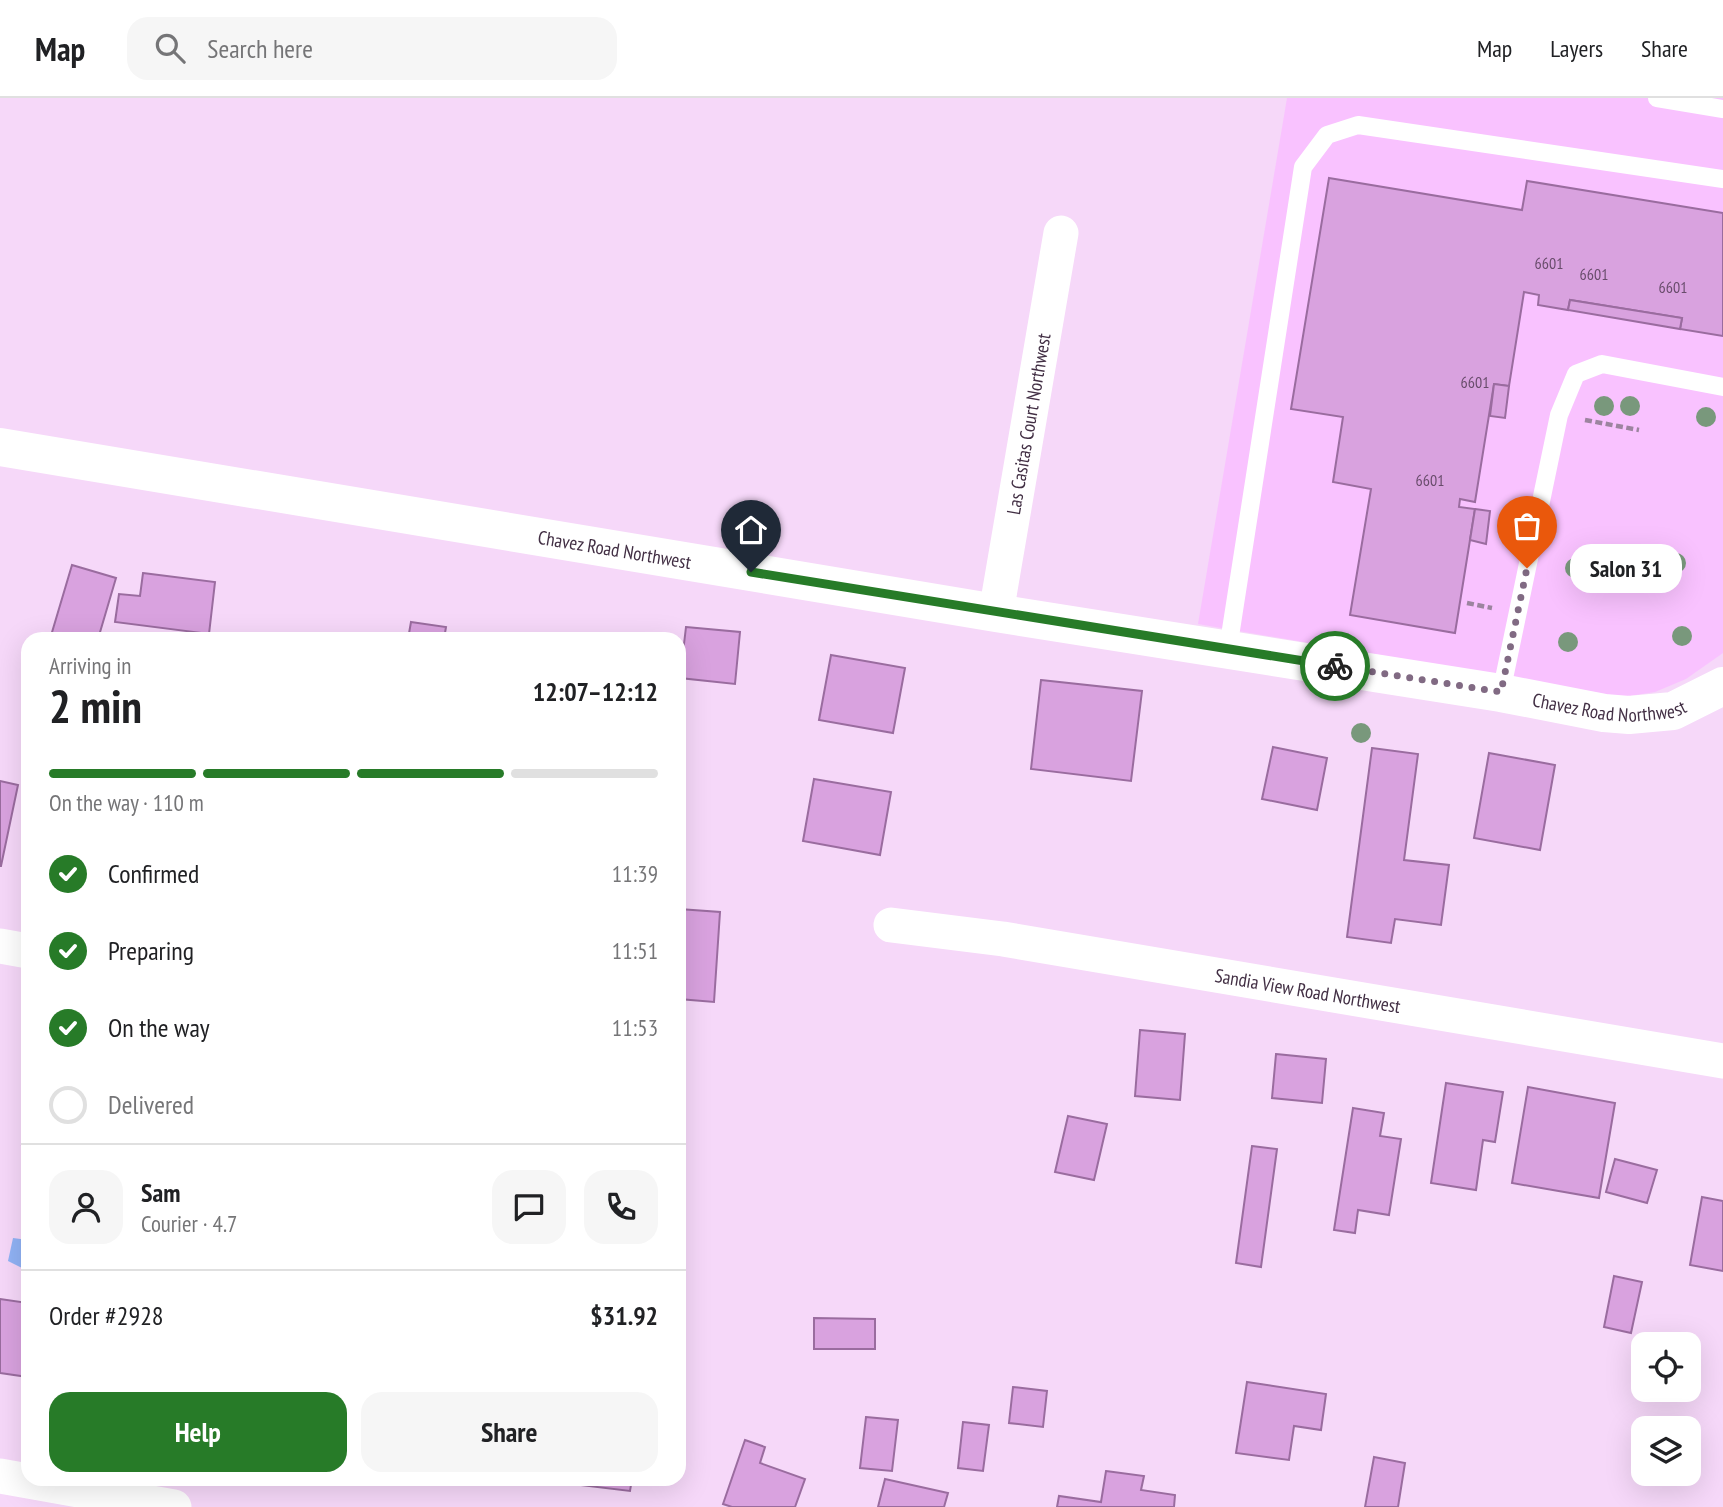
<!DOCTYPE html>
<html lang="en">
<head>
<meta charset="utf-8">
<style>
  :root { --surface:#fff; --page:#f6f6f6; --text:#202124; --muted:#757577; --line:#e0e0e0; --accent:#277b28 }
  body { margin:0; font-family:"PT Sans Narrow",sans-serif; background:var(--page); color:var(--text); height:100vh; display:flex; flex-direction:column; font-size:26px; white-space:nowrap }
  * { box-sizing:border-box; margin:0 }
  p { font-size:23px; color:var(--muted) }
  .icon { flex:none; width:38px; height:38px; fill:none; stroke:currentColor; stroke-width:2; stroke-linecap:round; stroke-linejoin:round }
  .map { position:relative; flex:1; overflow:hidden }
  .sheet { position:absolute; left:21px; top:534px; width:665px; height:854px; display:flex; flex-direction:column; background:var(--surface); border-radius:21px; box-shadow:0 7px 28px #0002 }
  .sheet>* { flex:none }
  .fabs { position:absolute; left:1631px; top:1234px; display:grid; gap:14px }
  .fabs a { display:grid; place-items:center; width:70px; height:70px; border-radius:14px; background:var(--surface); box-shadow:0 7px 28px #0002; font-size:35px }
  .pin { position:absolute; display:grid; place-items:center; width:60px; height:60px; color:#fff; margin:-72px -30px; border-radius:50% 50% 50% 0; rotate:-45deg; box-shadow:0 0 7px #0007 }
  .pin .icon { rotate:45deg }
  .courier { position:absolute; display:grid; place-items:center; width:70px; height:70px; margin:-35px; border:5px solid #277b28; border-radius:50%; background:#fff; color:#222; box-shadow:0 2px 9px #0007 }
  .bubble { position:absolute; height:49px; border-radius:21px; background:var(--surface); box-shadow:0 7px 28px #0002; font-size:23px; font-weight:700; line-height:49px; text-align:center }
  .summary em { font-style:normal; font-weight:700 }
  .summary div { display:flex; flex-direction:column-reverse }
  .summary { display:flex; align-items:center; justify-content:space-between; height:119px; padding:0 28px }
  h1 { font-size:46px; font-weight:700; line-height:52px }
  .bar { display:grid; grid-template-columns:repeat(4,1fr); gap:10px 7px; align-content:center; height:84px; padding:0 28px }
  .bar i { height:9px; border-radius:5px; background:var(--line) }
  .bar .current { background:var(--accent) }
  .bar p { grid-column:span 4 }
  .line { display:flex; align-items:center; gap:18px; padding:0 28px; border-top:2px solid var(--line) }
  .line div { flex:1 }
  .round { display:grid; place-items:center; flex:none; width:74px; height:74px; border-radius:21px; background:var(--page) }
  ol { padding:0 28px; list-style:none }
  li { display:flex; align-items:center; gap:21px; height:77px }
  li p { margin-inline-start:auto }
  li .icon { padding:7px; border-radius:50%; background:var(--accent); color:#fff; stroke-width:4 }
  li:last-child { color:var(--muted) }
  li i { width:38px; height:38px; border:4px solid var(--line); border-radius:50% }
  .button { display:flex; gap:14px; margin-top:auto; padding:14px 28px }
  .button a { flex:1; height:80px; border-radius:21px; background:var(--accent); color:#fff; font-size:28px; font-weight:700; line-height:80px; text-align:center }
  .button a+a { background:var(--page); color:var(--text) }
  header { display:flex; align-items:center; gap:42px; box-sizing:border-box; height:98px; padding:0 35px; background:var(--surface); border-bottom:2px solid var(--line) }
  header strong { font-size:33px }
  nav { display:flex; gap:38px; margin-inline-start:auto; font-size:24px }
  .search { width:490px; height:63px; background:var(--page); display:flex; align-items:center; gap:18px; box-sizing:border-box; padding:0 24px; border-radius:21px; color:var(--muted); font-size:26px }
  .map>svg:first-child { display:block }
  .built { fill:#f9c2ff }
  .water { fill:#91b3f6 }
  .building { fill:#d9a2df; stroke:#9a6c9f; stroke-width:2 }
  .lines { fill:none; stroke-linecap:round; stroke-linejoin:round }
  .path { stroke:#9c849f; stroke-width:4.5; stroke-dasharray:7 3.5; stroke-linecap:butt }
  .service { stroke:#fff; stroke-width:18 }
  .minor { stroke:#fff; stroke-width:35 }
  .tertiary { stroke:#fff; stroke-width:38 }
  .tree { fill:#79987c }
  .done { stroke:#816a83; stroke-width:7; stroke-dasharray:0 12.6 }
  .route { stroke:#277b28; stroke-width:9 }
  .labels { text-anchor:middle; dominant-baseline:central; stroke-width:5; stroke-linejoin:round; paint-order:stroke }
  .number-label { font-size:16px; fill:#684c6b }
  .street-label { font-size:19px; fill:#422f44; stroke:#f7edf8 }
</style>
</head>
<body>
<header>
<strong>Map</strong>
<div class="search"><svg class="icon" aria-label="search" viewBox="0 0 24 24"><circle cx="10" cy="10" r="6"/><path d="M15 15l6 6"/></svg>Search here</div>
<nav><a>Map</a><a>Layers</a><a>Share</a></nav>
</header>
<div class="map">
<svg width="1723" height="1409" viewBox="0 0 1723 1409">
  <rect width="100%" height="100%" fill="#f6d8f9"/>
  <polygon class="built" points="1287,0 1723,0 1723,555 1686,581 1655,594 1623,599 1198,526"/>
  <polygon class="water" points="13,1140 28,1142 28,1173 8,1163"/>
  <g class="building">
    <polygon points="1329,80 1522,112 1527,83 1723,115 1723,238 1680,231 1682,220 1570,202 1568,212 1538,207 1539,197 1524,194 1509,288 1494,286 1475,404 1460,401 1459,409 1475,411 1455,535 1350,517 1371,391 1333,384 1343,319 1291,311"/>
    <polygon points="1570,202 1682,220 1680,231 1568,212"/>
    <polygon points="1494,286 1509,288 1505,320 1490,318"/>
    <polygon points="1475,411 1490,413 1486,446 1470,442"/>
    <polygon points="72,467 116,480 98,541 50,541"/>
    <polygon points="143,475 215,484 209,536 115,524 119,496 140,498"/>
    <polygon points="411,524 446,529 444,541 408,541"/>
    <polygon points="686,529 740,534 735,586 680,580"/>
    <polygon points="831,557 905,570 893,635 819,622"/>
    <polygon points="1041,582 1142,593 1131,683 1031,671"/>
    <polygon points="1273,649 1327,660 1317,712 1262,701"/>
    <polygon points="1372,650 1418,656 1404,762 1449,767 1441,827 1395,821 1391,845 1347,839"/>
    <polygon points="1489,655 1555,667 1540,752 1474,740"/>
    <polygon points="814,681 891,694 880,757 803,743"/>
    <polygon points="0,683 18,687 1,768 0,768"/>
    <polygon points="679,811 720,814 714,904 679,901"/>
    <polygon points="1140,932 1185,936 1180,1002 1135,998"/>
    <polygon points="1276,956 1326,961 1322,1005 1272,1000"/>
    <polygon points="1446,985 1503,994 1495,1044 1483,1042 1476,1092 1431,1085"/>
    <polygon points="1528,989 1615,1005 1599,1100 1512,1085"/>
    <polygon points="28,1001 28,1048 22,1047"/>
    <polygon points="1353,1010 1384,1015 1380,1038 1401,1041 1389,1117 1358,1112 1355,1135 1334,1132"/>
    <polygon points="1068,1018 1107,1026 1094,1082 1055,1074"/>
    <polygon points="1252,1048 1277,1051 1261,1169 1236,1165"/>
    <polygon points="1615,1061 1657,1072 1647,1105 1606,1094"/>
    <polygon points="1702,1099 1723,1103 1723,1173 1690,1167"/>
    <polygon points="1614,1178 1642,1184 1631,1235 1604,1229"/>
    <polygon points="0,1201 28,1205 28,1279 0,1275"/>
    <polygon points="814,1220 875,1221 875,1251 814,1251"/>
    <polygon points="1247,1284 1326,1296 1321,1332 1294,1328 1289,1362 1236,1355"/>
    <polygon points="1013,1289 1047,1293 1043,1329 1009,1325"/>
    <polygon points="866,1319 898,1322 892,1373 860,1370"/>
    <polygon points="963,1324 989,1327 983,1373 958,1370"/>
    <polygon points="745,1342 765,1349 760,1365 805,1381 795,1409 732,1409 723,1406"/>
    <polygon points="1374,1359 1405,1365 1398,1409 1365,1409"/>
    <polygon points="1106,1373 1144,1378 1141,1392 1175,1397 1174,1409 1057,1409 1059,1398 1101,1404"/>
    <polygon points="531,1381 632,1381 630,1393"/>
    <polygon points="885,1381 948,1395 944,1409 878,1409"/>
  </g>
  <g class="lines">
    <g class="path">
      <polyline points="1585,322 1639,332"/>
      <polyline points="1467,505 1492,510"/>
    </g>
    <g class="service">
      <polyline points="1657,0 1723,11"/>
      <polyline points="1228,551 1303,69 1327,37 1358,27 1723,81"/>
      <polyline points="1501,595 1559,317 1576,276 1602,266 1723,289"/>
    </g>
    <g class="minor">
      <path id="s1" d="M996,515L1061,135"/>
      <path id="s2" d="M891,827L1003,841L1723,963"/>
      <polyline points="0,848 28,853"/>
      <polyline points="0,1378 174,1409"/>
    </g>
    <path class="tertiary" id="s3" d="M0,349L996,515L1501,595L1604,615L1629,617L1673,613L1723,588"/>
  </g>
  <g class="tree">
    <circle cx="1604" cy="308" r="10"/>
    <circle cx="1630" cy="308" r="10"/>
    <circle cx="1706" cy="319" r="10"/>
    <circle cx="1676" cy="465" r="10"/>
    <circle cx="1575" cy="470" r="10"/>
    <circle cx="1611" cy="478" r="10"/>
    <circle cx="1682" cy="538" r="10"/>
    <circle cx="1568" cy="544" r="10"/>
    <circle cx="1361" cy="635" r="10"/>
  </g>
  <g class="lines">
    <polyline class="done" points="1335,568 1501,594 1527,470"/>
    <polyline class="route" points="751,474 1335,568"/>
  </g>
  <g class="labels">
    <g class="number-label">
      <text x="1549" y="165">6601</text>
      <text x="1594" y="176">6601</text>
      <text x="1673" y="189">6601</text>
      <text x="1475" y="284">6601</text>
      <text x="1430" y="382">6601</text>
    </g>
    <g class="street-label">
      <text stroke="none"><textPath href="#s1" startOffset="192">Las Casitas Court Northwest</textPath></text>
      <text stroke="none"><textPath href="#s3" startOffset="623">Chavez Road Northwest</textPath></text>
      <text stroke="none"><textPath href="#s3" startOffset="1631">Chavez Road Northwest</textPath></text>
      <text stroke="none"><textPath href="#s2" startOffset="422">Sandia View Road Northwest</textPath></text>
    </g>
  </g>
</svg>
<div class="fabs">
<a><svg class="icon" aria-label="locate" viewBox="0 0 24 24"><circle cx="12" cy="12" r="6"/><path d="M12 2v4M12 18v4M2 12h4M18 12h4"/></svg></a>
<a><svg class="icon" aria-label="layers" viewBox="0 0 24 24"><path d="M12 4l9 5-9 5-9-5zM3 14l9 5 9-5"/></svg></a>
</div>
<div class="pin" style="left:1527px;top:470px;background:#ea580c"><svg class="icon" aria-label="bag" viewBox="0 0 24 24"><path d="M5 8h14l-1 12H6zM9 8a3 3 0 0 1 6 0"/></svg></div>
<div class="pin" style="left:751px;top:474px;background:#1f2937"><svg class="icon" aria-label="home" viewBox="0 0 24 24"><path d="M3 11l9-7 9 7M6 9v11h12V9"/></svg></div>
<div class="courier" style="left:1335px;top:568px"><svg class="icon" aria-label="bike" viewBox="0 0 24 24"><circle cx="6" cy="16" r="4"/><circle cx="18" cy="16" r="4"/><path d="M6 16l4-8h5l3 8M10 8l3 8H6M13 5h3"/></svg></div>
<div class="bubble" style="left:1570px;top:446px;width:112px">Salon 31</div>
<section class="sheet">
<div class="summary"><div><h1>2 min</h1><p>Arriving in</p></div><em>12:07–12:12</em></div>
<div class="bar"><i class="current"></i><i class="current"></i><i class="current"></i><i></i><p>On the way · 110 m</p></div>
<ol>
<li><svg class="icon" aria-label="check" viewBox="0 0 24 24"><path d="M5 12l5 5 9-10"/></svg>Confirmed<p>11:39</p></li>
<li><svg class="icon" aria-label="check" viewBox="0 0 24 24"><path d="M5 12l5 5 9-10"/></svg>Preparing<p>11:51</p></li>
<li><svg class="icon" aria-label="check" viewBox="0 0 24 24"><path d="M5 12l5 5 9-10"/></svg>On the way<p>11:53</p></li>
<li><i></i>Delivered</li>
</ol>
<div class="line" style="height:126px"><a class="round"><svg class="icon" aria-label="person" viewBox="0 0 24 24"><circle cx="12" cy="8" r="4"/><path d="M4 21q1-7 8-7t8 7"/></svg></a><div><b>Sam</b><p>Courier · 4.7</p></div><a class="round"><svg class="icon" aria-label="chat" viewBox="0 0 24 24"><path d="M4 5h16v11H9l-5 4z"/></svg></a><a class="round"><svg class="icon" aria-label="phone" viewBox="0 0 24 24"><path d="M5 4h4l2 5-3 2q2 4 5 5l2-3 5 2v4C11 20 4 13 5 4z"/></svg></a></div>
<div class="line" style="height:91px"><div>Order #2928</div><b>$31.92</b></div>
<div class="button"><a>Help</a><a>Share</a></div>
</section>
</div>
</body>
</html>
